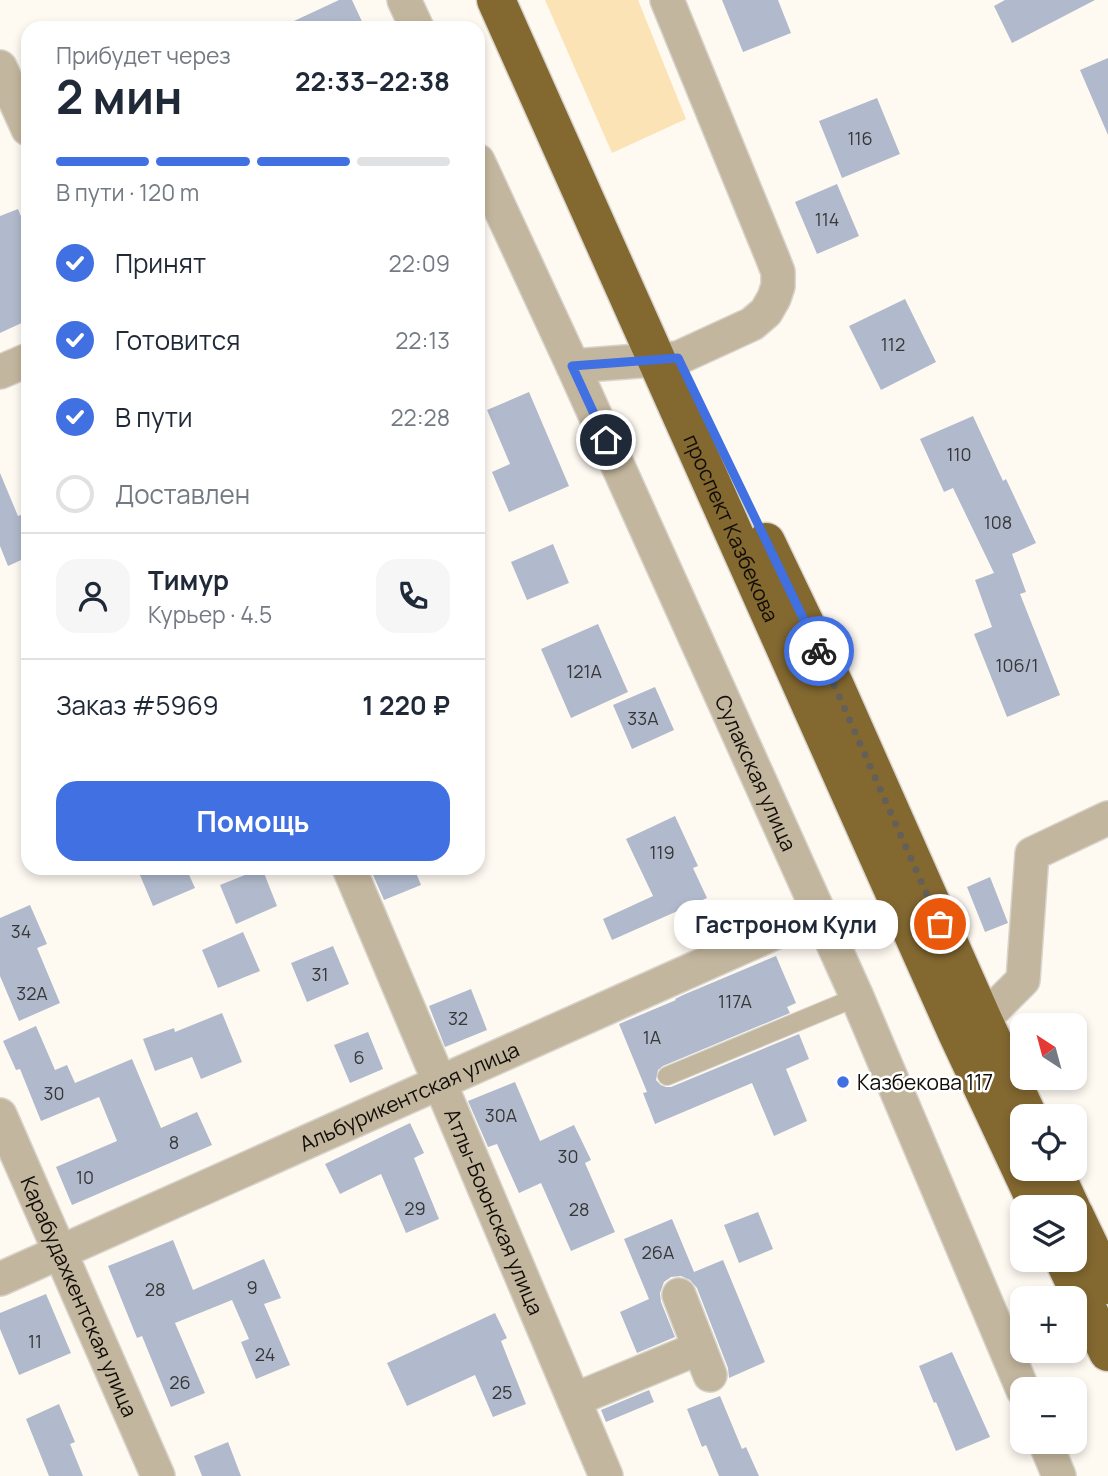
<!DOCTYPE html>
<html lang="ru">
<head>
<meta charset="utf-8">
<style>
  :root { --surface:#fff; --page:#f6f6f7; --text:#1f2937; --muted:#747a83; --line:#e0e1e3; --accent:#4070e1 }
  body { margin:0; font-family:Manrope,sans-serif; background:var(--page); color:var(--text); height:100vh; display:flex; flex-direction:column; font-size:26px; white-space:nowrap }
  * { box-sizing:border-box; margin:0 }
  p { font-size:23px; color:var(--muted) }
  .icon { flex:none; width:38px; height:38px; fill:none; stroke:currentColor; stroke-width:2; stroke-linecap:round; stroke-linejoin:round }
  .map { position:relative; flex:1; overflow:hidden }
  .panel { position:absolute; left:21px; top:21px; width:464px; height:854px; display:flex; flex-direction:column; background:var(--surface); border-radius:21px; box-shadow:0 4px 10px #0003 }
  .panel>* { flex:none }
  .needle { width:46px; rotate:324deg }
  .buttons { position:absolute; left:1010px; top:1013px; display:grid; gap:14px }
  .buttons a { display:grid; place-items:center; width:77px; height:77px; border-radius:14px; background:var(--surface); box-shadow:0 4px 10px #0003; font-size:35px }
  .pin { position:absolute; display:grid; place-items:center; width:60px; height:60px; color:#fff; margin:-30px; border:4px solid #fff; border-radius:50%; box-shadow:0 2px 7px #0007 }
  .courier { position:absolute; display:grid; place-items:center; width:70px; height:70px; margin:-35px; border:5px solid #4070e1; border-radius:50%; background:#fff; color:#222; box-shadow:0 2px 9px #0007 }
  .bubble { position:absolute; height:49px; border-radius:21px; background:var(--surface); box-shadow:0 4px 10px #0003; font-size:23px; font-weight:700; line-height:49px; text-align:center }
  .summary em { font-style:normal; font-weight:700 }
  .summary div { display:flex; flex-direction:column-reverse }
  .summary { display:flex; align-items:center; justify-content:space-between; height:119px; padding:0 35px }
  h1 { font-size:46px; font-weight:700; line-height:52px }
  .bar { display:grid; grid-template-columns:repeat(4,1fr); gap:10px 7px; align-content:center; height:84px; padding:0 35px }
  .bar i { height:9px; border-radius:5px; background:var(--line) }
  .bar .on { background:var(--accent) }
  .bar p { grid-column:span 4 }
  .line { display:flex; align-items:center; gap:18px; padding:0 35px; border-top:2px solid var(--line) }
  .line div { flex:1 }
  .round { display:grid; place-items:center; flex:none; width:74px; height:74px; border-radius:21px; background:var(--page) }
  ol { padding:0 35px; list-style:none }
  li { display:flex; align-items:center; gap:21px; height:77px }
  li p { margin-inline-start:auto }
  li .icon { padding:7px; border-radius:50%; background:var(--accent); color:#fff; stroke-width:4 }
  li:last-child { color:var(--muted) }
  li i { width:38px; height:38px; border:4px solid var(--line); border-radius:50% }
  .cta { display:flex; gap:14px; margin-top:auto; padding:14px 35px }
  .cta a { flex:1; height:80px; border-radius:21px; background:var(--accent); color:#fff; font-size:28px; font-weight:700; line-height:80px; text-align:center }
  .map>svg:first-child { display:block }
  .green { fill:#fbe3b5 }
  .building { fill:#b0bacc }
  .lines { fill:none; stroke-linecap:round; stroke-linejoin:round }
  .lane-casing { stroke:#d8d4cc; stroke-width:20 }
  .street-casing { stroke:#d8d4cc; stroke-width:36 }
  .highway-casing { stroke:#d8d4cc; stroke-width:41 }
  .lane { stroke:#c3b69e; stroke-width:18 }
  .street { stroke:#c3b69e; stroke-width:33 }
  .highway { stroke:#836830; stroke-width:38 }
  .done { stroke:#646059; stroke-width:7; stroke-dasharray:0 12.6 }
  .route { stroke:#4070e1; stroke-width:9 }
  .poi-dot { fill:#4070e1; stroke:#fff; stroke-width:2.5 }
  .labels { text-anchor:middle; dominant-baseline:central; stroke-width:5; stroke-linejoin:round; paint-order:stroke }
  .number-label { font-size:18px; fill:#393838 }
  .street-label { font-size:21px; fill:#110d07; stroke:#fff }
  .poi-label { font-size:21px; fill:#110d07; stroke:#fff; text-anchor:start }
</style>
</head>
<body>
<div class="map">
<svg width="1108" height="1476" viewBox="0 0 1108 1476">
  <rect width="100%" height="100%" fill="#fefaf2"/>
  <polygon class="green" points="545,0 638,0 686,119 612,153"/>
  <g class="building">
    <polygon points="339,0 352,0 365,28 279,28"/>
    <polygon points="722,0 778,0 791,33 743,52"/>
    <polygon points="1005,0 1095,0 1012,43 994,6"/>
    <polygon points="1108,58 1108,135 1080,70"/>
    <polygon points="877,98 900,154 842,178 819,121"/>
    <polygon points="837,184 859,236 817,254 795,202"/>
    <polygon points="18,209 28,234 28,320 0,333 0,216"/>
    <polygon points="905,299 936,362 881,390 849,326"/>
    <polygon points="529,392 569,486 509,512 492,472 510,464 487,410"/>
    <polygon points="973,416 1003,481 1006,479 1036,543 1012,554 1026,592 1020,594 1060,695 1007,717 974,634 992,627 975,580 994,573 953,488 944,492 920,439"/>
    <polygon points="0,473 18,516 28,512 28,557 8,566 0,546"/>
    <polygon points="553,544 569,583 527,600 511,562"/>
    <polygon points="598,624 628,692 571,718 541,649"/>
    <polygon points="655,687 674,730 632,749 613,705"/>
    <polygon points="675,816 698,866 693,868 707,898 612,940 603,919 653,896 626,839"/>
    <polygon points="137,868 186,868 195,888 153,906"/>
    <polygon points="262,868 277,906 236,924 220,885"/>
    <polygon points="370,868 414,868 421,885 384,900"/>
    <polygon points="990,877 1008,923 985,932 967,887"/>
    <polygon points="30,905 47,944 37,948 60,1003 19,1021 0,976 0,918"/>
    <polygon points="243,932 260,971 218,988 202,950"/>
    <polygon points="333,946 349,984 307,1002 291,963"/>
    <polygon points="776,956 796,1003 787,1007 790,1013 663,1066 658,1070 656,1080 661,1085 666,1087 671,1087 799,1034 809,1059 786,1069 807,1121 774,1136 752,1083 655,1124 643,1093 647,1092 619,1024 676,1000 675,999 683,995"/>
    <polygon points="471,989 487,1030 445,1047 429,1006"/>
    <polygon points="222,1013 242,1062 201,1079 192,1057 155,1071 143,1039 174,1028 175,1032"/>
    <polygon points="36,1026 55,1070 67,1065 75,1083 132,1059 161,1128 197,1112 212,1145 72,1205 56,1167 117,1141 99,1097 41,1121 20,1069 16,1070 3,1041"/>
    <polygon points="368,1032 383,1069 350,1083 334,1045"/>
    <polygon points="515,1082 540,1141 574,1125 591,1160 585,1163 615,1232 571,1251 541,1183 519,1193 497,1144 488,1147 468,1101"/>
    <polygon points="410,1123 424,1153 414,1158 439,1219 406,1233 381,1174 340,1194 325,1164"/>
    <polygon points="758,1212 773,1249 739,1263 724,1225"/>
    <polygon points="672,1219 694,1272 723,1260 765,1362 729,1378 728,1368 697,1288 690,1280 681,1276 671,1277 664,1282 660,1293 661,1302 675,1337 637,1353 620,1312 649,1299 624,1239"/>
    <polygon points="173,1240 193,1290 264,1259 281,1298 264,1304 290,1365 256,1379 241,1342 249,1339 232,1300 175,1323 205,1393 171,1407 142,1336 137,1338 108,1266"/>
    <polygon points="46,1294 71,1353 19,1375 0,1329 0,1313"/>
    <polygon points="495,1313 507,1338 501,1341 526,1404 493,1417 475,1375 407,1406 387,1363"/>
    <polygon points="952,1352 990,1437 956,1451 936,1402 934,1403 919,1366"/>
    <polygon points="649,1390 654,1402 606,1422 601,1410"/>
    <polygon points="720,1396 742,1449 746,1447 759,1476 719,1476 706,1445 702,1447 687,1409"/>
    <polygon points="59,1404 75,1442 70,1444 83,1476 49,1476 26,1419"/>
    <polygon points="228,1442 241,1476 202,1476 194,1456"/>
  </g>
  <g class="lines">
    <g class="lane-casing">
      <polyline id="lane" points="667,1076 857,997"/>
    </g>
    <g class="street-casing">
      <g id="street">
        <polyline points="404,0 417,28"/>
        <polyline points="0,67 28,129"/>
        <path id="s1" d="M478,161L573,366L857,997L1023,1390"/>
        <polyline points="573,366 678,358 752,324 766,312 774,298 778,286 778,272 773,259 667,0"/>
        <polyline points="0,372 28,360"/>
        <path id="s2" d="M349,868L606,1476"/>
        <polyline points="983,1020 1023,980 1032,854 1108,818"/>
        <path id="s3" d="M0,1115L158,1476"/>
        <path id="s4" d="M0,1279L819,913"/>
        <polyline points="679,1295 710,1375"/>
        <polyline points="574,1400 699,1348"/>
        <polyline points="1045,1442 1059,1476"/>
      </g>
    </g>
    <g class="highway-casing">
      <g id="highway">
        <path id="s5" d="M496,0L957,1033L1039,1208"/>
        <polyline points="766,542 835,686 983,1020 1028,1116"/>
        <polyline points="1053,1169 1071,1208"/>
        <polyline points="1074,1214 1108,1285"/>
        <polyline points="1064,1260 1108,1352"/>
      </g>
    </g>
    <use href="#lane" class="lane"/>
    <use href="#street" class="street"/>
    <use href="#highway" class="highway"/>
  </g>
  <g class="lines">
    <polyline class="done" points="819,651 940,924"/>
    <polyline class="route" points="606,440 572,366 678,358 819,651"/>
  </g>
  <circle class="poi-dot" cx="843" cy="1082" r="7"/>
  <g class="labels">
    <g class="number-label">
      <text x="860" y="138">116</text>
      <text x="827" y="219">114</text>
      <text x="893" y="344">112</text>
      <text x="959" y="454">110</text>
      <text x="998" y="522">108</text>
      <text x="1017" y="665">106/1</text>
      <text x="584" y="671">121А</text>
      <text x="643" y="718">33А</text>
      <text x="662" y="852">119</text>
      <text x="21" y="931">34</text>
      <text x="320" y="974">31</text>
      <text x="32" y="993">32А</text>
      <text x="735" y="1001">117А</text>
      <text x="458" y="1018">32</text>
      <text x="652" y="1037">1А</text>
      <text x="359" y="1057">6</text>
      <text x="54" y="1093">30</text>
      <text x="501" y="1115">30А</text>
      <text x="174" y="1142">8</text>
      <text x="568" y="1156">30</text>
      <text x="85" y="1177">10</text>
      <text x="415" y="1208">29</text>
      <text x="579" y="1209">28</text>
      <text x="658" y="1252">26А</text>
      <text x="252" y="1287">9</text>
      <text x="155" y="1289">28</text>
      <text x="35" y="1341">11</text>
      <text x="265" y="1354">24</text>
      <text x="180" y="1382">26</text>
      <text x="502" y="1392">25</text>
    </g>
    <g class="street-label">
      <text stroke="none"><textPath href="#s5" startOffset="578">проспект Казбекова</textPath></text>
      <text stroke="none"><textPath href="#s1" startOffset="672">Сулакская улица</textPath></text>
      <text stroke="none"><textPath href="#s4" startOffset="448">Альбурикентская улица</textPath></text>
      <text stroke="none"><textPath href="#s2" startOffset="373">Атлы-Боюнская улица</textPath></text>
      <text stroke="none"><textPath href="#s3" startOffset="198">Карабудахкентская улица</textPath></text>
    </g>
    <g class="poi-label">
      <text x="857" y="1082">Казбекова 117</text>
    </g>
  </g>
</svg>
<div class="buttons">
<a><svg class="needle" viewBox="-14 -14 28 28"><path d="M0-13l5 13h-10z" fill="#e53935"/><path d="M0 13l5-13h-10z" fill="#747a83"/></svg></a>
<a><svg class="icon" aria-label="locate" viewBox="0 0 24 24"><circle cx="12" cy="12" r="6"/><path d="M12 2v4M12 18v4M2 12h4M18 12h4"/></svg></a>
<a><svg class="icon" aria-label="layers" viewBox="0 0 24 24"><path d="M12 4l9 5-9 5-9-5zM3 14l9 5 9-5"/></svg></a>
<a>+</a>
<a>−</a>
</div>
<div class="pin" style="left:940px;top:924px;background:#ea580c"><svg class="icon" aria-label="bag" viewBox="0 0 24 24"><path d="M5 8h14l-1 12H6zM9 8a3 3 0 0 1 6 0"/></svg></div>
<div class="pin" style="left:606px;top:440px;background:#1f2937"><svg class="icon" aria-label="home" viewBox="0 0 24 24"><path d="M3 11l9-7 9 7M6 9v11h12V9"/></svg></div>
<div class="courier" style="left:819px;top:651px"><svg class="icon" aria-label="bike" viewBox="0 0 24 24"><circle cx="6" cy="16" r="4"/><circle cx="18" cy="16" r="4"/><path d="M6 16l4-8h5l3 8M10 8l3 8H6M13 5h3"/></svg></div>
<div class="bubble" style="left:674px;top:900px;width:224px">Гастроном Кули</div>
<section class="panel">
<div class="summary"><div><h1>2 мин</h1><p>Прибудет через</p></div><em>22:33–22:38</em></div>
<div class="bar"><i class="on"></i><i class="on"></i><i class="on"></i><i></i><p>В пути · 120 m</p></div>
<ol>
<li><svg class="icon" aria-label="check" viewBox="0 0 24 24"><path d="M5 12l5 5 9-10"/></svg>Принят<p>22:09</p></li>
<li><svg class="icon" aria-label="check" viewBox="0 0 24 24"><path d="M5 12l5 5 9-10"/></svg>Готовится<p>22:13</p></li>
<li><svg class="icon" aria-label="check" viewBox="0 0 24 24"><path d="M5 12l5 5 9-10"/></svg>В пути<p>22:28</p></li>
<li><i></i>Доставлен</li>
</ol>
<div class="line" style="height:126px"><a class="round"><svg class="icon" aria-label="person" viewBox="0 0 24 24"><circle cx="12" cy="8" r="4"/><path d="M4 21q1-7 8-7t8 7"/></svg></a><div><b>Тимур</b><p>Курьер · 4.5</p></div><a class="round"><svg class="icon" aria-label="phone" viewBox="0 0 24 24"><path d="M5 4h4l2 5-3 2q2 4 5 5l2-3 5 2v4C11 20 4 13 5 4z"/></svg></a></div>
<div class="line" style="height:91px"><div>Заказ #5969</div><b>1 220 ₽</b></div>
<div class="cta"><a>Помощь</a></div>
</section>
</div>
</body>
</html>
